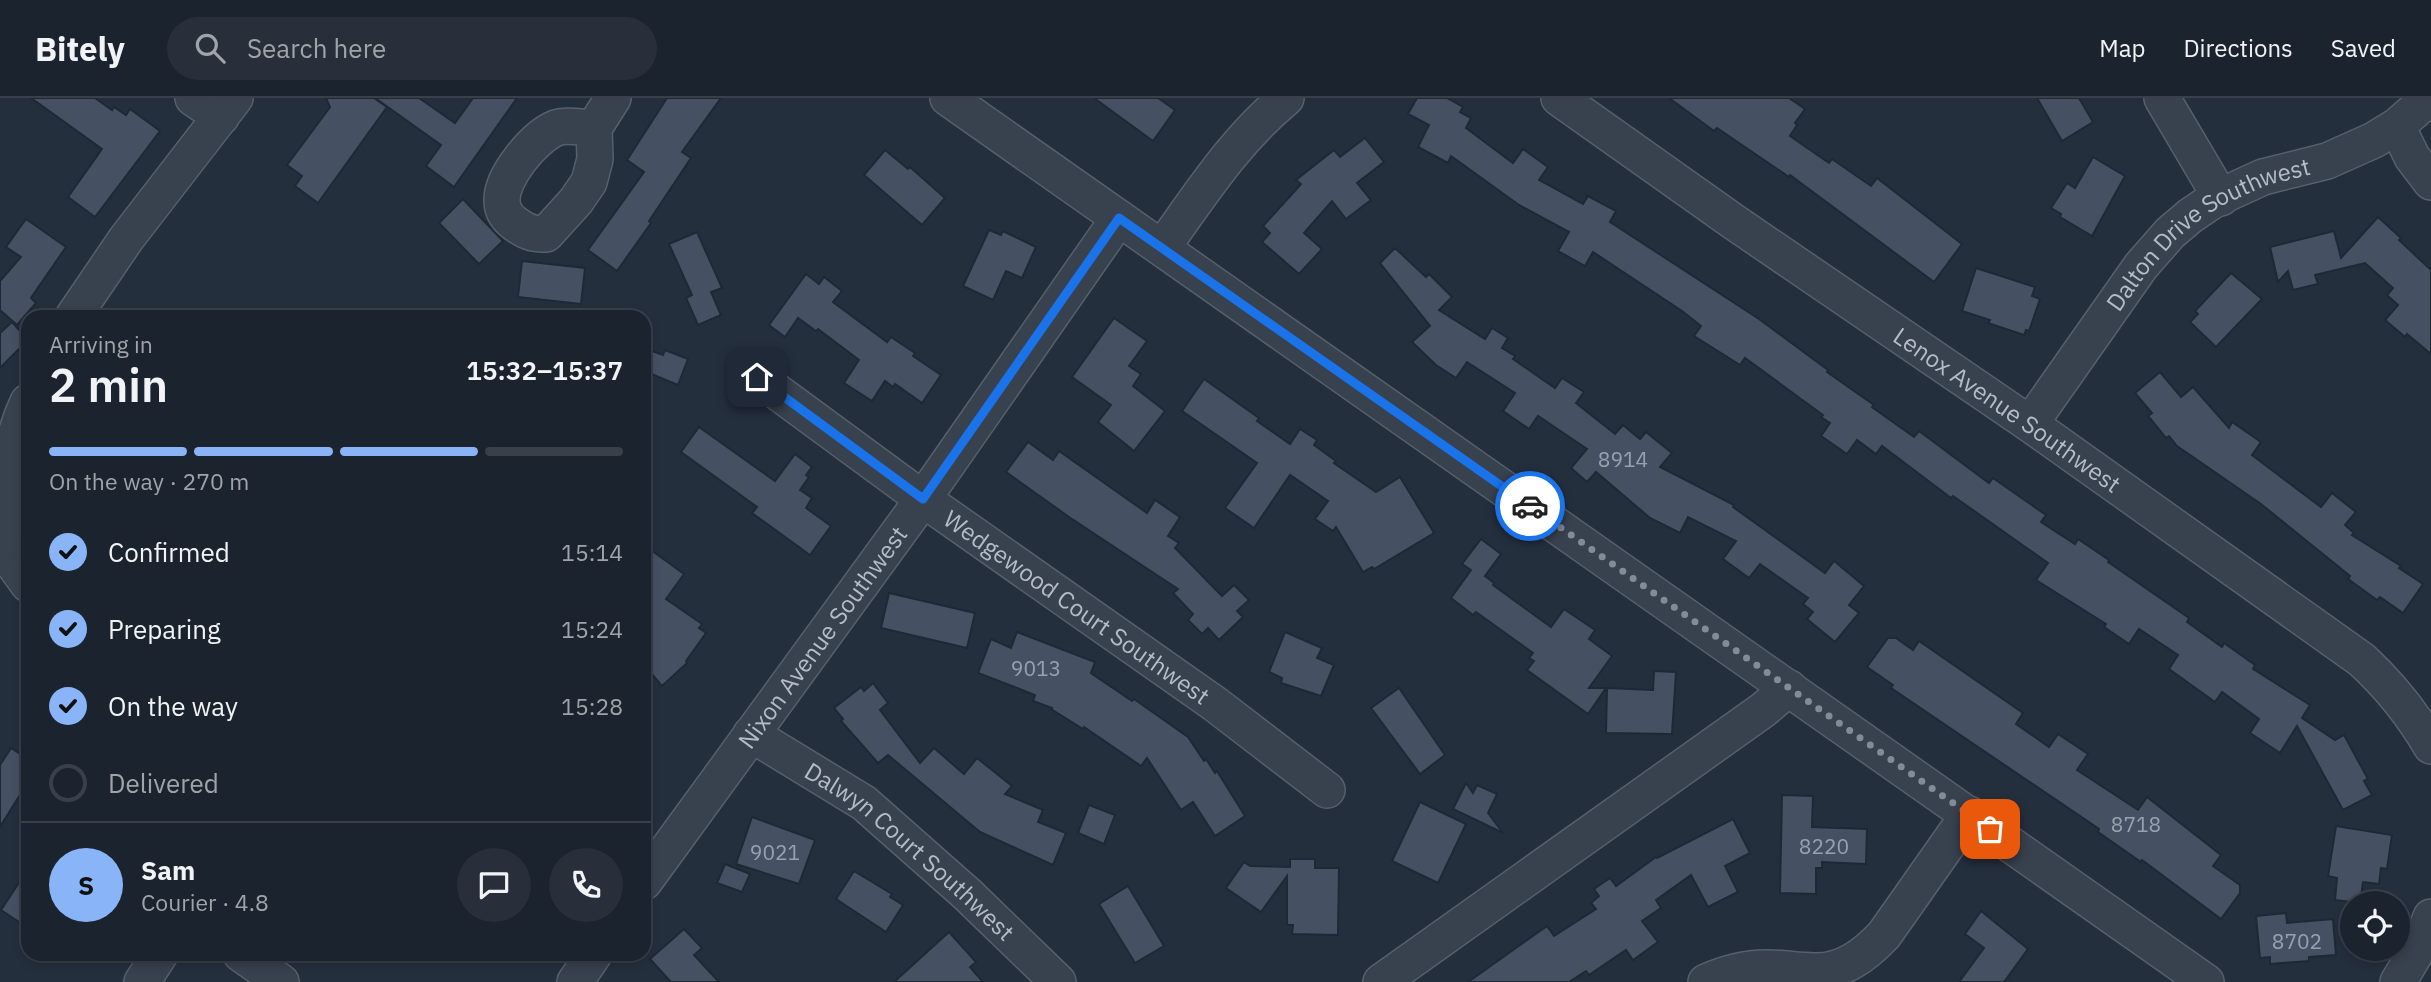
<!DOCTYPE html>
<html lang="en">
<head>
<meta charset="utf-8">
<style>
  :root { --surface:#1b232e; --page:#282f3a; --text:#f1f3f6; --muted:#a0a4aa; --line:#39404a; --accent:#8ab4f8 }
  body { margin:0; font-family:"IBM Plex Sans",sans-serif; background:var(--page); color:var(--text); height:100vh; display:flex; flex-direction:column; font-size:26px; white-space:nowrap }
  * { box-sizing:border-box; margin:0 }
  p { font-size:23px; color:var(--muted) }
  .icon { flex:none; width:38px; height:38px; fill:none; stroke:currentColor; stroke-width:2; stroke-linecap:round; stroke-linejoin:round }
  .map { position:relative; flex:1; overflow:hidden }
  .drawer { position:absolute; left:21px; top:212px; width:630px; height:651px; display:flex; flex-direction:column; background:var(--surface); border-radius:21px; box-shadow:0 4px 10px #0003,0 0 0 2px var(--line) }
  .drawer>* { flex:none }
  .fabs { position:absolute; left:2340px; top:793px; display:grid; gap:14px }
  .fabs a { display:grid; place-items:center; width:70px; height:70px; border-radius:50%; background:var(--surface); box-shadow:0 4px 10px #0003,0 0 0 2px var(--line); font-size:35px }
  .pin { position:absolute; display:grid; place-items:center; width:60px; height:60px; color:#fff; margin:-30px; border-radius:14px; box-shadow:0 4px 10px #0006 }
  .courier { position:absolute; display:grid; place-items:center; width:70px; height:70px; margin:-35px; border:5px solid #1a73e8; border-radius:50%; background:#fff; color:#222; box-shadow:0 2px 9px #0007 }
  .summary em { font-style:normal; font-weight:600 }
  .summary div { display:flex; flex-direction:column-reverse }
  .summary { display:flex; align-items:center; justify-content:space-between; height:119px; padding:0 28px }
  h1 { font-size:46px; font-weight:600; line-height:52px }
  .bar { display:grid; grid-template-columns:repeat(4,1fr); gap:10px 7px; align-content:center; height:84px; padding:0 28px }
  .bar i { height:9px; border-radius:5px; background:var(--line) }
  .bar .on { background:var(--accent) }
  .bar p { grid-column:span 4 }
  .line { display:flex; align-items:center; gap:18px; padding:0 28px; border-top:2px solid var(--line) }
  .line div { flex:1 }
  .round { display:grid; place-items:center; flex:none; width:74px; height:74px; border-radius:37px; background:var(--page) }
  ol { padding:0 28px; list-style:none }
  li { display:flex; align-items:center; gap:21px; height:77px }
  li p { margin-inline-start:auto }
  li .icon { padding:7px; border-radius:50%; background:var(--accent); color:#111; stroke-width:4 }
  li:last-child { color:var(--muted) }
  li i { width:38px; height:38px; border:4px solid var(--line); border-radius:50% }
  header { display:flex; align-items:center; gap:42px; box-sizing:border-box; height:98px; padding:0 35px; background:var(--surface); border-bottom:2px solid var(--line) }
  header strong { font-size:33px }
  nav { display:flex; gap:38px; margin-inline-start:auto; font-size:24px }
  .search { width:490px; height:63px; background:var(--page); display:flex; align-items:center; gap:18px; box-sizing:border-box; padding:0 24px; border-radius:38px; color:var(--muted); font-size:26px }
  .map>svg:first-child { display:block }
  .building { fill:#455162; stroke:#1f2835; stroke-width:2 }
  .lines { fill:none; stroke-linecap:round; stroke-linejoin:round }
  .minor-casing { stroke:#565f6c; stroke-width:38 }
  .minor { stroke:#38414e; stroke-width:35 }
  .done { stroke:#828b98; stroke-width:7; stroke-dasharray:0 12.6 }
  .route { stroke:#1a73e8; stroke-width:9 }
  .labels { text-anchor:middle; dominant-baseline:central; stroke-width:6; stroke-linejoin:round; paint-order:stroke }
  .number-label { font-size:21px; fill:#98a1af }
  .street-label { font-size:24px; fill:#b4bcc9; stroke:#1d2633 }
</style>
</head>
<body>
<header>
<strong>Bitely</strong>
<div class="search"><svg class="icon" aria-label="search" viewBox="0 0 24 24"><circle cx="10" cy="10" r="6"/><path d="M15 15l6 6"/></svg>Search here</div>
<nav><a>Map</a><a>Directions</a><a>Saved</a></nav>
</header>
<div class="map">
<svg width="2431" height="884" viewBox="0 0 2431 884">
  <rect width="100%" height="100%" fill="#242f3e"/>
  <g class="building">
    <polygon points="31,0 95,0 112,12 114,9 126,17 130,11 160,33 95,119 68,99 102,51"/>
    <polygon points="326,0 374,0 387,9 318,105 295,88 302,78 287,67 330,9"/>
    <polygon points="375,0 419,0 455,25 473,0 517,0 454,89 426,68 441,47"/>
    <polygon points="667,0 721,0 682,54 691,60 649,123 651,125 617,173 588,152 644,74 627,62"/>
    <polygon points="1094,0 1158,0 1175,12 1153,43"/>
    <polygon points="1417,0 1447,0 1463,9 1460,14 1471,20 1466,30 1513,65 1523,51 1548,69 1539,82 1583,106 1588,98 1616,113 1610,124 1759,221 1828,272 1827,274 1874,307 1872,309 1914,339 1919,333 1989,385 1993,380 2046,417 2041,424 2075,446 2078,441 2109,462 2108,464 2189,520 2187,524 2222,549 2224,545 2255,567 2253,571 2310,607 2302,620 2335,642 2344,637 2368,681 2364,683 2372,697 2343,712 2297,628 2280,655 2250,635 2259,621 2222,594 2215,604 2169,571 2178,557 2139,531 2129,546 2104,529 2106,526 2036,482 2048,465 1953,398 1951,400 1882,348 1876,356 1857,342 1847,356 1821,338 1830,325 1821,319 1823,317 1745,260 1740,267 1694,238 1701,228 1682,213 1593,154 1585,168 1558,153 1569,134 1519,107 1451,58 1448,65 1418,49 1429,27 1408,16"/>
    <polygon points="1669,0 1789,0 1805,11 1795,25 1797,27 1790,38 1829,65 1832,61 1871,88 1877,80 1962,146 1934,184 1790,77 1789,79 1717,30 1714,33"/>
    <polygon points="2037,0 2079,0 2093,24 2062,43"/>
    <polygon points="1365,40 1384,64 1357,85 1371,102 1346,121 1332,103 1304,135 1322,151 1299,176 1262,144 1270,135 1263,128 1301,86 1296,82 1334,52 1340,59"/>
    <polygon points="885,52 908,71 910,69 945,100 922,127 864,77"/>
    <polygon points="2093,59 2125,78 2092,138 2060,119 2061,116 2051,110 2067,85 2075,90"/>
    <polygon points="463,101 503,143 479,166 439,125"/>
    <polygon points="2378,119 2401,140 2399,142 2431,172 2431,256 2407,236 2405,239 2385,222 2398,207 2387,197 2393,190 2365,165 2315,177 2318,186 2293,192 2288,173 2278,184 2270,149 2334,133 2341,160"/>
    <polygon points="26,121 66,149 31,200 36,205 17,227 0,212 0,183 21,159 6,149"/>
    <polygon points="989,132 1001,137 1003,133 1036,149 1022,180 1006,173 993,202 963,188"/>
    <polygon points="697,134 722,190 711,194 721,217 698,227 686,200 692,197 669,146"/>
    <polygon points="1395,150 1426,179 1429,176 1452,199 1439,212 1485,241 1492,230 1508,240 1502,250 1515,258 1513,261 1555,290 1562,280 1584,294 1576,305 1615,336 1623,327 1640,341 1646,334 1672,355 1660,369 1734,407 1733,409 1825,475 1834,463 1864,488 1849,507 1859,515 1835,544 1807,521 1813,514 1803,506 1808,500 1760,466 1749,480 1723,461 1736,443 1688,419 1680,435 1650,420 1596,374 1587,384 1571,370 1587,351 1538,318 1529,331 1503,313 1515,295 1467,264 1456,280 1436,267 1412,244 1430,228 1380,165"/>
    <polygon points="522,163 585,170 581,206 518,199"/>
    <polygon points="1976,170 2035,189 2032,198 2040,201 2029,233 2026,232 2024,237 1988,225 1990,222 1962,213"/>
    <polygon points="2231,175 2262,201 2216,249 2190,224 2198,216 2195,213"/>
    <polygon points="806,176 819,186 824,179 842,193 833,204 887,244 891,239 915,255 913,258 941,277 922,305 895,286 893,289 885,283 872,303 844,285 859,262 818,231 816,233 798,220 785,239 769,227"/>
    <polygon points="1114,220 1147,243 1129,268 1141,276 1133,288 1165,313 1134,353 1098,324 1111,307 1072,279"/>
    <polygon points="12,224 28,242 0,270 0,235"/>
    <polygon points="644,250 663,257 665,252 688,261 678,287 644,273"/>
    <polygon points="2160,274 2181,299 2193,289 2229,330 2232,324 2261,344 2252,357 2321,409 2332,395 2356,414 2345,427 2354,435 2352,437 2401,468 2399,470 2423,486 2403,515 2380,499 2377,502 2348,481 2350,478 2261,406 2177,348 2169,338 2166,340 2148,318 2152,315 2135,295"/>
    <polygon points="1204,281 1259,320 1257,323 1290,346 1300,331 1317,342 1314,347 1336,363 1334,365 1376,394 1400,379 1434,435 1374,471 1372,469 1363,474 1336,429 1333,433 1315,421 1328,403 1290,377 1254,430 1225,410 1257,365 1182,313"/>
    <polygon points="699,329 775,383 795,356 812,369 806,377 809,379 800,392 812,400 806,410 831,428 810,457 752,415 757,409 681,354"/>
    <polygon points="1028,344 1053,362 1059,353 1147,415 1155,402 1180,419 1168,438 1179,445 1175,450 1222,498 1234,487 1249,502 1237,513 1243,519 1219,542 1208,530 1202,536 1188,522 1193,516 1173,495 1178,491 1069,419 1006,374"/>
    <polygon points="1481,441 1501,456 1485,478 1494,485 1493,487 1551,529 1564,511 1595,532 1589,541 1612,558 1589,590 1606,590 1588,616 1527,572 1534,563 1529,560 1533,555 1476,514 1473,517 1451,500 1471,472 1462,466"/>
    <polygon points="644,447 684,476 666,501 702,526 699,530 706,535 686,563 687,565 662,588 644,567"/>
    <polygon points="889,495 975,515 967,550 881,530"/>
    <polygon points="1017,534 1095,564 1091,575 1132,603 1134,601 1188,639 1204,663 1206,661 1215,675 1217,673 1245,718 1215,738 1193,704 1181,712 1147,660 1141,668 1084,629 1083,631 1051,611 1052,610 1033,603 1035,597 978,575 991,541 1011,550"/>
    <polygon points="1285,534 1322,550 1317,560 1334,567 1321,598 1281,585 1282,580 1269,574"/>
    <polygon points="1888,540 1896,540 1913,552 1919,543 2023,615 2016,626 2049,649 2058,636 2088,656 2077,672 2138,712 2147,699 2221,757 2213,768 2240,787 2240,795 2221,821 2142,762 2141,764 2098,734 2099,731 1891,590 1893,587 1867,569"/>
    <polygon points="1654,573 1676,574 1672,636 1606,635 1607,590 1653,592"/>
    <polygon points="873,585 888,605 880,612 920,665 934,650 964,676 977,660 1012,688 1005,696 1043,712 1038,724 1066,735 1053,767 980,734 888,657 878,665 841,623 843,621 834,610 861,589 864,593"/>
    <polygon points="1399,590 1445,657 1420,676 1371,610"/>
    <polygon points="11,650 28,661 28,684 0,729 0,667"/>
    <polygon points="1466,685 1473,695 1477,687 1497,696 1488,715 1503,735 1453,711"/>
    <polygon points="1782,697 1813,698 1812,729 1867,731 1866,766 1822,764 1822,770 1816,770 1816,796 1780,795"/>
    <polygon points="1420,704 1466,726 1438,785 1392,763"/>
    <polygon points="1089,707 1115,717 1104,746 1078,735"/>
    <polygon points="752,719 815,742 799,786 736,766"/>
    <polygon points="1733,721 1750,755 1725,768 1738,794 1708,809 1691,777 1656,802 1661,810 1642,823 1658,844 1633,862 1626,852 1589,877 1586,873 1569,884 1468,884 1547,828 1554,838 1596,811 1591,805 1599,798 1594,791 1610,780 1616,788 1656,759 1657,760"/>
    <polygon points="2336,728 2392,737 2387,771 2381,770 2379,786 2363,784 2360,805 2335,802 2337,780 2328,778"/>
    <polygon points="1290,761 1315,761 1315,770 1339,770 1338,837 1292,836 1293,827 1287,827 1287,778 1261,814 1226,790 1244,764 1250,768 1290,769"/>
    <polygon points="725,766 750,776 742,794 717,785"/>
    <polygon points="28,771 28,830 1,812"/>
    <polygon points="854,773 892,796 890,799 903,807 886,834 836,801"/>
    <polygon points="1128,788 1164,848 1135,865 1099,806"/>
    <polygon points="1981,813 2028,851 2004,884 1959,884 1984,850 1965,836"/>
    <polygon points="2286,815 2287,825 2333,821 2336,857 2309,859 2309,863 2270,866 2270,859 2260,860 2256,818"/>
    <polygon points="684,831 702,850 694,857 719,884 671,884 650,861"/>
    <polygon points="949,834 976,864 970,869 983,884 894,884"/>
  </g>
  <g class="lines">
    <g class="minor-casing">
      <g id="minor">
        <polyline points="193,0 221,19"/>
        <polyline points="948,0 2206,884"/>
        <path id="s1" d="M1559,0L1734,124L2030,326L2362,562C2390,588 2412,615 2431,648"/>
        <polyline points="2162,0 2221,100"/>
        <polyline points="2397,28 2412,59 2431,84"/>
        <path d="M594,30C583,30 566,26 556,30C534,39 501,79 502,103C502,115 510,123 520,129C529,135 535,136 546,136L576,103L589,84L595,61L594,30L613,0"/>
        <path d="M1162,150C1200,97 1235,42 1286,0"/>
        <polyline points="73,219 126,141 235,0"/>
        <path id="s2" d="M757,279L923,401L1215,606L1327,692"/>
        <path id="s3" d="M2030,326L2141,168L2170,135L2190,118L2215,101L2263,79L2327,63L2374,42L2397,28L2429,0"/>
        <polyline points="0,447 28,486"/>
        <path d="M1,448C5,399 7,348 28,304"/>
        <path id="s4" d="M751,636L864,705L967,796L1058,884"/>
        <path id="s5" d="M644,784L923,401L1119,120"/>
        <polyline points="241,856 281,884"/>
        <polyline points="142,884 160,856"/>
        <polyline points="575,884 594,856"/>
        <polyline points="1381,884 1763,612 1789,590"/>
        <path d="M1706,884C1726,875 1748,869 1770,870C1784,870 1799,873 1814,873C1843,874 1865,857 1884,837L1969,716"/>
        <polyline points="2398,884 2419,849 2431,819"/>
      </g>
    </g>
    <use href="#minor" class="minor"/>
  </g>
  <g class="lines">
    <polyline class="done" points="1530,408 1990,731"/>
    <polyline class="route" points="757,279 923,401 1119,120 1530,408"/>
  </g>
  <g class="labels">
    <g class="number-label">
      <text x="1623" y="361">8914</text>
      <text x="1036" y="570">9013</text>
      <text x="2136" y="726">8718</text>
      <text x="1824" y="748">8220</text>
      <text x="775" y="754">9021</text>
      <text x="2297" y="843">8702</text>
    </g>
    <g class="street-label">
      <text stroke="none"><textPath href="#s3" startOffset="268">Dalton Drive Southwest</textPath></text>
      <text stroke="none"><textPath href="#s1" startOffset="546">Lenox Avenue Southwest</textPath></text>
      <text stroke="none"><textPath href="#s2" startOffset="394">Wedgewood Court Southwest</textPath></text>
      <text stroke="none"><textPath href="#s5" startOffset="303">Nixon Avenue Southwest</textPath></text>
      <text stroke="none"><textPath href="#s4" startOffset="198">Dalwyn Court Southwest</textPath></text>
    </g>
  </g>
</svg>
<div class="fabs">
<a><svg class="icon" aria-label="locate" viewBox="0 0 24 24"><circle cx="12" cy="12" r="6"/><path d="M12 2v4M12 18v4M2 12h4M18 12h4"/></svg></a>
</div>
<div class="pin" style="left:1990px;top:731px;background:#ea580c"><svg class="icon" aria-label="bag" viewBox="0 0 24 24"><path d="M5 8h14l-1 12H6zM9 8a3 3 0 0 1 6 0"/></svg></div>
<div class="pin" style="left:757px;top:279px;background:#1f2937"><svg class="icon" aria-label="home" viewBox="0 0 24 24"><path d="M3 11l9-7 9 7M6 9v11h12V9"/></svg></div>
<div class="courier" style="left:1530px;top:408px"><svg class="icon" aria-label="car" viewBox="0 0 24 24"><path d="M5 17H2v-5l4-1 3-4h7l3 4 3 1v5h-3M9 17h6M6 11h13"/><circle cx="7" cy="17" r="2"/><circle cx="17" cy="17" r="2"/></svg></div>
<section class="drawer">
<div class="summary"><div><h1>2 min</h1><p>Arriving in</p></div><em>15:32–15:37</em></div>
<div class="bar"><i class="on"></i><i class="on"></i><i class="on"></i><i></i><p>On the way · 270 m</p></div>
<ol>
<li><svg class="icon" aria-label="check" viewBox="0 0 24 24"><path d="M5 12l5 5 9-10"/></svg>Confirmed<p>15:14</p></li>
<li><svg class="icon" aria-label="check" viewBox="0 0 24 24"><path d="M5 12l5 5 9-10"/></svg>Preparing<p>15:24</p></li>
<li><svg class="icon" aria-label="check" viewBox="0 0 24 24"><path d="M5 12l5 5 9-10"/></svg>On the way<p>15:28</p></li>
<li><i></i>Delivered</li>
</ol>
<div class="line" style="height:126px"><b class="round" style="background:var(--accent);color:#111">S</b><div><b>Sam</b><p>Courier · 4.8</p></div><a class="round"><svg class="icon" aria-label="chat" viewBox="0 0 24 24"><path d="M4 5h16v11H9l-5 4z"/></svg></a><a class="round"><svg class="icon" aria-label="phone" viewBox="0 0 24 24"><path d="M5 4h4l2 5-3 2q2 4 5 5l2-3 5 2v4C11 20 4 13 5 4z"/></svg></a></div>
</section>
</div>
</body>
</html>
